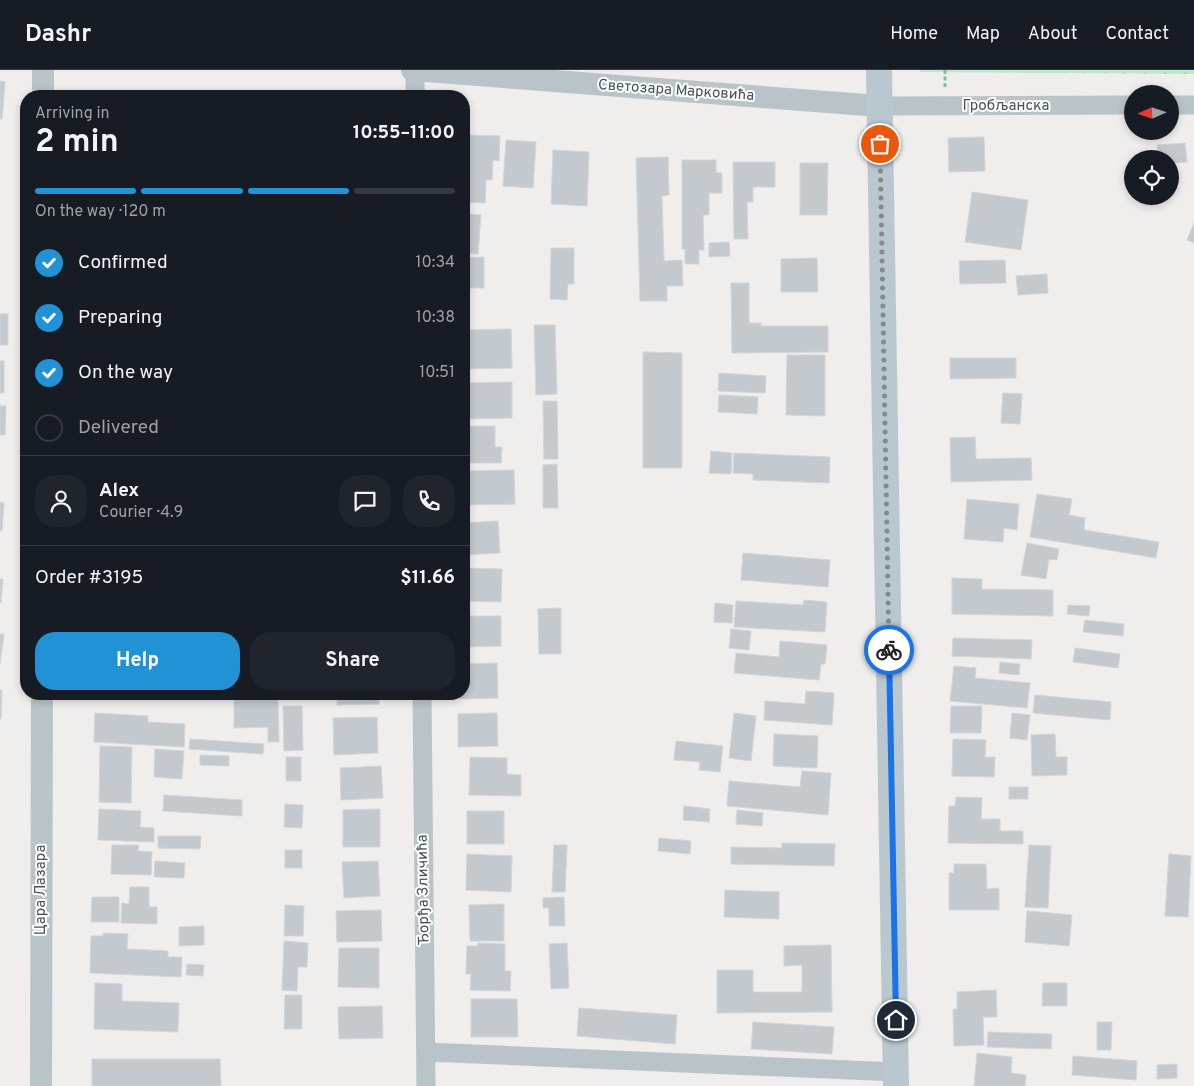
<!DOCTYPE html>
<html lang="en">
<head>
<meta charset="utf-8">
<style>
  :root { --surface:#171b24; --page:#20242c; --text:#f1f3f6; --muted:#9ea1a6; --line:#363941; --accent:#2192d5 }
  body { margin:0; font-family:Overpass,sans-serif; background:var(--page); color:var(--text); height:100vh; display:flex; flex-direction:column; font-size:19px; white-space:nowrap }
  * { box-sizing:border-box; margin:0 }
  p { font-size:16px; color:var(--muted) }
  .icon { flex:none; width:28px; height:28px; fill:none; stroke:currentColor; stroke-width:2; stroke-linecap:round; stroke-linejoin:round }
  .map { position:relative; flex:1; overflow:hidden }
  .details { position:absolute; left:20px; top:20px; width:450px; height:610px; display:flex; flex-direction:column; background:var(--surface); border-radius:20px; box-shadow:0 2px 8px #0003 }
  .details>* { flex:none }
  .needle { width:32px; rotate:267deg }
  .fabs { position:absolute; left:1124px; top:15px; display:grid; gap:10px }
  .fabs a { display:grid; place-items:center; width:55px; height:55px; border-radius:50%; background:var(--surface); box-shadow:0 2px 8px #0003; font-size:25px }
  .pin { position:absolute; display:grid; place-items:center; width:42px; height:42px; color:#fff; margin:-21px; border:2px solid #fff; border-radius:50%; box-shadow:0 1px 5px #0007 }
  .courier { position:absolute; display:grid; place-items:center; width:50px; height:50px; margin:-25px; border:4px solid #1a73e8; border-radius:50%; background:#fff; color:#222; box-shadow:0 1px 6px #0007 }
  .headline em { font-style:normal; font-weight:700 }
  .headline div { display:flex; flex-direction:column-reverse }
  .headline { display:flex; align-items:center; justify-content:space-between; height:85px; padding:0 15px }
  h1 { font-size:32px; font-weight:700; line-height:38px }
  .bar { display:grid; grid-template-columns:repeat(4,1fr); gap:8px 5px; align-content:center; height:60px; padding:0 15px }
  .bar i { height:6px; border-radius:4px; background:var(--line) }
  .bar .selected { background:var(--accent) }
  .bar p { grid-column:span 4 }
  .line { display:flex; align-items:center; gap:12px; padding:0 15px; border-top:1px solid var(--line) }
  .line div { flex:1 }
  .round { display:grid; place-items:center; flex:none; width:52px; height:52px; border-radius:20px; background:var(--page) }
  ol { padding:0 15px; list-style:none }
  li { display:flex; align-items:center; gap:15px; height:55px }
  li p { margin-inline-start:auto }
  li .icon { padding:5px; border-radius:50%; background:var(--accent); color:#fff; stroke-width:4 }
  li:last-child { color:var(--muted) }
  li i { width:28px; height:28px; border:2px solid var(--line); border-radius:50% }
  .button { display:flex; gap:10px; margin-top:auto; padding:10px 15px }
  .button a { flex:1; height:58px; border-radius:20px; background:var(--accent); color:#fff; font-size:20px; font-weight:700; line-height:58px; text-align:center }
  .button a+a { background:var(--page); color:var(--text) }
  header { display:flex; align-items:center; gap:30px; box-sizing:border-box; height:70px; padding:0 25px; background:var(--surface); border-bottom:1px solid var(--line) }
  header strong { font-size:24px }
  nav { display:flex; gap:28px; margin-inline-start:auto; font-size:18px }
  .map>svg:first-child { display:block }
  .cemetery { fill:url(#cemetery-stones) }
  .building { fill:#c4c9cd; stroke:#d1d4d8 }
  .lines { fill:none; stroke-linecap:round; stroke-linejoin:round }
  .path { stroke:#76c890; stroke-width:3; stroke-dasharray:4 2.5; stroke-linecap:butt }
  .minor { stroke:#b9c4c9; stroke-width:19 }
  .tertiary { stroke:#b9c4c9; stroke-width:22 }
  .secondary { stroke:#b9c7ce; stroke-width:26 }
  .done { stroke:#828a8d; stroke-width:5; stroke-dasharray:0 9 }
  .route { stroke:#1a73e8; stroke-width:6 }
  .labels { text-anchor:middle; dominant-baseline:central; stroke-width:4; stroke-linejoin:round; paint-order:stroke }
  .street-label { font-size:15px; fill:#465459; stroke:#fff }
</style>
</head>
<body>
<header>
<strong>Dashr</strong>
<nav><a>Home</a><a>Map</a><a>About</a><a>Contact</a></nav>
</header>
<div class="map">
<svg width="1194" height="1016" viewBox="0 0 1194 1016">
  <defs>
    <pattern id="cemetery-stones" width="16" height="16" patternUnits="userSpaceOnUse" patternTransform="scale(1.25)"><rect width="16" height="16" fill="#bcecc6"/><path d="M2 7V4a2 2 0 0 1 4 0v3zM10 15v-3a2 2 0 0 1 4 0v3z" fill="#a3ccac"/></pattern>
  </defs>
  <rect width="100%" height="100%" fill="#f0eded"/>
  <polygon class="cemetery" points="920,0 1194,0 1194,4 920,2"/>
  <g class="building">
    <polygon points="0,11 5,12 2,49 0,49"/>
    <polygon points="464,65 500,66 499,91 493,90 492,110 486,110 485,133 464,132"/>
    <polygon points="984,67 985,101 949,102 948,68"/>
    <polygon points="506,70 536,72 533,118 503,116"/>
    <polygon points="1185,73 1187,92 1170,93 1170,89 1158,89 1157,75"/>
    <polygon points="553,80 589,82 587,136 551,134"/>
    <polygon points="668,87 669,125 662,126 664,191 682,190 683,216 667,216 667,231 640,231 636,88"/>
    <polygon points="682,90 716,90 716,103 722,103 722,123 709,123 709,145 703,145 704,180 699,180 699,194 685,194 685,179 682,179"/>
    <polygon points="733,92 775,92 775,117 753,117 753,132 747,132 748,169 734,169"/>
    <polygon points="800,93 828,93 827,145 800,145"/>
    <polygon points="972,122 1028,130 1021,180 965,172"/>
    <polygon points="464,144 481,145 478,184 464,183"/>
    <polygon points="1194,153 1194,173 1187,170"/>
    <polygon points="729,172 730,186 709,187 709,173"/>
    <polygon points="551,178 574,178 574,214 568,214 567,230 550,229"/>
    <polygon points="484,187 484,218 464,218 464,188"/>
    <polygon points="817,188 818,222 781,222 781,189"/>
    <polygon points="1005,190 1006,213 960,214 959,191"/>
    <polygon points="1047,204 1048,223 1018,225 1016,206"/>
    <polygon points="731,213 749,213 749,253 761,253 761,256 828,256 828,282 732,283"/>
    <rect x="0" y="244" width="8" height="31"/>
    <polygon points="534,255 555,255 557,324 536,325"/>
    <polygon points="511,259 512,298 464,299 464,260"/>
    <polygon points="643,282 682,283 682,398 643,398"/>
    <polygon points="787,285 825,285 825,346 786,345"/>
    <polygon points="950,288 1016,288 1016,308 950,309"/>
    <rect x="0" y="291" width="4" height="32"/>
    <polygon points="719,303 766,306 765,323 718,321"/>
    <polygon points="512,312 512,348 464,349 464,313"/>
    <polygon points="1003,323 1022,324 1020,354 1001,353"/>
    <polygon points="719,325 758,327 757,344 718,342"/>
    <polygon points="543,331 557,331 558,389 544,389"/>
    <polygon points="0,336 6,336 5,365 0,365"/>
    <polygon points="464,356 495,356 495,377 502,377 501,393 464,393"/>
    <polygon points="975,367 976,389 1031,388 1032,410 951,412 950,368"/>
    <polygon points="711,381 732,383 731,404 709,403"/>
    <polygon points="734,383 830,387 829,413 753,410 753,404 733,403"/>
    <polygon points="557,394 558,438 543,438 543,395"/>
    <polygon points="514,400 515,434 464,435 464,401"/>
    <polygon points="1037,424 1072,429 1069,445 1085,448 1084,460 1159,472 1156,488 1030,467"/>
    <polygon points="967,429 1019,434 1017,460 1004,458 1003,472 964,469"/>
    <polygon points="0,432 4,433 2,461 0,461"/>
    <polygon points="498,451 500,483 464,485 464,453"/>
    <polygon points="1027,473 1059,479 1057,490 1049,489 1046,509 1021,505"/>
    <polygon points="743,483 830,490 828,517 741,510"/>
    <polygon points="464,498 502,499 501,532 464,531"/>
    <polygon points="952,508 982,509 982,519 1053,520 1053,546 952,544"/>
    <polygon points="0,509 3,509 1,533 0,533"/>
    <polygon points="804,530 827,532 825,562 734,557 736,531 803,535"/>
    <polygon points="715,533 733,535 732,553 714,552"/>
    <polygon points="1068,535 1090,536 1089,546 1067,544"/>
    <polygon points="561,538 561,584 539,584 538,539"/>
    <polygon points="464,546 501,546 501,576 464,577"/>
    <polygon points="1085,550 1124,554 1123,566 1083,562"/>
    <polygon points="731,559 751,561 749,580 729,578"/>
    <polygon points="0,564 4,564 0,594"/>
    <polygon points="953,568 1032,570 1031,589 952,586"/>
    <polygon points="780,571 827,575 825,594 821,594 819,610 734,603 736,583 779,587"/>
    <polygon points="1075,578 1120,584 1118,598 1073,592"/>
    <polygon points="1000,592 1020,594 1019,605 999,603"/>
    <polygon points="497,593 498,628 460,629 460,624 464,624 464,594"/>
    <polygon points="954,596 976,598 975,608 1030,613 1027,638 950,631"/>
    <polygon points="0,620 2,620 1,649 0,649"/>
    <polygon points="806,621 834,623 832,655 764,650 765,631 805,634"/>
    <polygon points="234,624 278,624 279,672 268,672 268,657 234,658"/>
    <polygon points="337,624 379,624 379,634 337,635"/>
    <polygon points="1035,625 1111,632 1110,650 1033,643"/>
    <polygon points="283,636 302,636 303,680 284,681"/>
    <polygon points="951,636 982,636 981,663 950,663"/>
    <polygon points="95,643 148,646 148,652 185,654 184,677 94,672"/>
    <polygon points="497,643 498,676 458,677 458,644"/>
    <polygon points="734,643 756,646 751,691 729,688"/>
    <polygon points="1012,643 1030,645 1027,670 1010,668"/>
    <polygon points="377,647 378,683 334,685 333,648"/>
    <polygon points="774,664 818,666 817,698 773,696"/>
    <polygon points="1055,664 1056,687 1067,687 1067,705 1032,706 1031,665"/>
    <polygon points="190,669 264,674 263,684 189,679"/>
    <polygon points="953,669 986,670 985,687 995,687 994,707 952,706"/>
    <polygon points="676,671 723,676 720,702 699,700 700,692 674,690"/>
    <polygon points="100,676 132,677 131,733 99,732"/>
    <polygon points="155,679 184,681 182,709 154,707"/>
    <polygon points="200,685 229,686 229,696 200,695"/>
    <rect x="286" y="687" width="15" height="24"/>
    <polygon points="470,687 507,688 507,704 521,705 521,726 469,725"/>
    <polygon points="381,696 383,728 341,730 340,698"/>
    <polygon points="802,701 831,703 828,745 727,736 729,711 800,717"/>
    <rect x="1009" y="717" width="19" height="12"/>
    <polygon points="164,725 242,730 242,746 163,741"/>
    <polygon points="956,727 982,728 981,749 1000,749 1000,761 1023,761 1023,774 948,773 949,736 955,736"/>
    <polygon points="285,734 303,735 302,758 284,757"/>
    <polygon points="684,736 710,739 709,752 683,750"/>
    <polygon points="99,739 141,741 140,757 154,758 154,772 98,770"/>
    <polygon points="380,739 380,777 343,777 343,740"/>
    <polygon points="737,740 763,743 762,756 736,754"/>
    <rect x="467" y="741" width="37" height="33"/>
    <polygon points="158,766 201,766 200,779 158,778"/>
    <polygon points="659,768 691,771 690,784 658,781"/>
    <polygon points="782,773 835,774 834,796 731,794 731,777 782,778"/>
    <polygon points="112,775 139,775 138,781 152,782 151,805 111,804"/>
    <polygon points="554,775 567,775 565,822 552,822"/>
    <polygon points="1029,775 1051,776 1048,838 1025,837"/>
    <rect x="285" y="780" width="17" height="18"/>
    <polygon points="467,784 512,786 511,822 466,820"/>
    <polygon points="1169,784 1191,786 1188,847 1165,846"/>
    <polygon points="155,791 185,793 184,808 154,807"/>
    <polygon points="378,791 380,826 344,828 342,792"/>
    <polygon points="954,794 986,794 987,819 999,818 999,840 949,840 949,803 954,803"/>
    <polygon points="130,817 149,817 149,837 157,837 157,854 121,853 122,833 129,834"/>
    <polygon points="725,820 779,822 779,849 724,847"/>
    <polygon points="92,827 119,827 119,852 91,852"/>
    <polygon points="564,827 565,856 549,856 549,838 543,838 543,828"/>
    <polygon points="504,834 504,871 470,871 469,835"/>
    <polygon points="285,835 304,836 303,866 284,866"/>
    <polygon points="381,840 382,871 337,872 336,841"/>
    <polygon points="1027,841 1072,845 1069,876 1025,872"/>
    <polygon points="204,856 204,875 179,876 179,857"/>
    <polygon points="103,863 128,864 127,879 168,881 168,887 182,887 181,907 90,903 91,866 103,866"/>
    <polygon points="284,871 308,873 307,897 298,897 297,921 282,920"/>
    <polygon points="478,873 505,874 505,901 511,901 510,921 470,920 471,904 466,904 467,876 478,876"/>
    <polygon points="567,873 569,918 551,919 549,874"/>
    <polygon points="831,875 832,942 717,943 717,900 753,900 753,922 802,922 802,895 784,896 784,876"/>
    <polygon points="339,878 379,878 379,918 338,917"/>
    <polygon points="187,894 204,895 203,906 186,905"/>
    <polygon points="95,913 122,914 122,931 179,933 178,962 94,959"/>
    <polygon points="1043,913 1067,913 1067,936 1042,936"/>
    <polygon points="996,920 997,947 983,947 984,975 954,976 953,939 957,939 957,922"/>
    <polygon points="285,925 302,925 302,959 284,959"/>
    <polygon points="471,929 517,929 518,967 471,967"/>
    <polygon points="382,936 383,968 339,969 338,937"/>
    <polygon points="579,938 677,945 675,974 577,966"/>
    <polygon points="753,952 834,957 832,984 751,979"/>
    <polygon points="1097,952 1112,952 1111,980 1097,980"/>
    <polygon points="988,962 1052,964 1051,979 987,977"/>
    <polygon points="977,983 1012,987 1011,1003 1026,1005 1025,1016 974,1016"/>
    <polygon points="1073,986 1137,991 1136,1010 1072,1005"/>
    <polygon points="92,989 220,989 221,1016 92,1016"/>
    <polygon points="1177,994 1177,1008 1157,1009 1157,995"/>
  </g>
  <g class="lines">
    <polyline class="path" points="945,0 945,18"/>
    <g class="minor">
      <polyline points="415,0 415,26"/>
      <polyline points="1170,35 1194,35"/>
      <polyline points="879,36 1132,35"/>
      <polyline points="422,624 426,1016"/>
      <polyline points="426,982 896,1002"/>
    </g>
    <g class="tertiary">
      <polyline points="412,0 879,36"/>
      <polyline points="43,26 43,0"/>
      <polyline points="41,1016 42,624"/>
    </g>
    <polyline class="secondary" points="879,0 896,1016"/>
  </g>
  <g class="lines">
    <polyline class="done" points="880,74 889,580"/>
    <polyline class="route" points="889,580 896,950"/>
  </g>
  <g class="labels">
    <g class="street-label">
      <text transform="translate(676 21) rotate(4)">Светозара Марковића</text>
      <text x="1006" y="36">Гробљанска</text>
      <text transform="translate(41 820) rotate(-90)">Цара Лазара</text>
      <text transform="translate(424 820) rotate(-91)">Ђорђа Зличића</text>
    </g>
  </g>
</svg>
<div class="fabs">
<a><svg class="needle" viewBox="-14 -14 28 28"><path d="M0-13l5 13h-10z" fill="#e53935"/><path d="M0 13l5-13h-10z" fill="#9ea1a6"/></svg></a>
<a><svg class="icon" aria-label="locate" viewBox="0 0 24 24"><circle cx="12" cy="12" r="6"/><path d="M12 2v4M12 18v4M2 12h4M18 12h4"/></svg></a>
</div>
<div class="pin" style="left:880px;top:74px;background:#ea580c"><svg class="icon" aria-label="bag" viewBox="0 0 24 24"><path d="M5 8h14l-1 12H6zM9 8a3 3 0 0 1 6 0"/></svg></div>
<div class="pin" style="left:896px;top:950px;background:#1f2937"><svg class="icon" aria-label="home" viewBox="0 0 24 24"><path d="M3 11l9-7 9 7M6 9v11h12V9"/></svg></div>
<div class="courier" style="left:889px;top:580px"><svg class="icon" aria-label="bike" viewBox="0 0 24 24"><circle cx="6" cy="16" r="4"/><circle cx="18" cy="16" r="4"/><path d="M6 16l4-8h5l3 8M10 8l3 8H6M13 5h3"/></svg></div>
<section class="details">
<div class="headline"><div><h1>2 min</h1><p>Arriving in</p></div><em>10:55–11:00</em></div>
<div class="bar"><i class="selected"></i><i class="selected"></i><i class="selected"></i><i></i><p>On the way · 120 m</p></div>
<ol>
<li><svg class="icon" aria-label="check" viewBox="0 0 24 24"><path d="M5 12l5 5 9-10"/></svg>Confirmed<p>10:34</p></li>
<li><svg class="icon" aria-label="check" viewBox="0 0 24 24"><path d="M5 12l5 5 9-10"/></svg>Preparing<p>10:38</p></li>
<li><svg class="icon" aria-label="check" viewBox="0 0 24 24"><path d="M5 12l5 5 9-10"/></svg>On the way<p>10:51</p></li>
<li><i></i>Delivered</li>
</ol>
<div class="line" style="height:90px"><a class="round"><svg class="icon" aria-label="person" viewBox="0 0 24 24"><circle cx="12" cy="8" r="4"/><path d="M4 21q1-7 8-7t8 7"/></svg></a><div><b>Alex</b><p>Courier · 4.9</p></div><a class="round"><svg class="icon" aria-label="chat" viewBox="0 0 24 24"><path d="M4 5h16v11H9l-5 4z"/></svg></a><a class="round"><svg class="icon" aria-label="phone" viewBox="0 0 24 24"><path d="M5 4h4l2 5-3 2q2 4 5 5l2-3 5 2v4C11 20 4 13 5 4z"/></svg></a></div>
<div class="line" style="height:65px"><div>Order #3195</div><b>$11.66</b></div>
<div class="button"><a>Help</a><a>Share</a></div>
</section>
</div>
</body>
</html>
